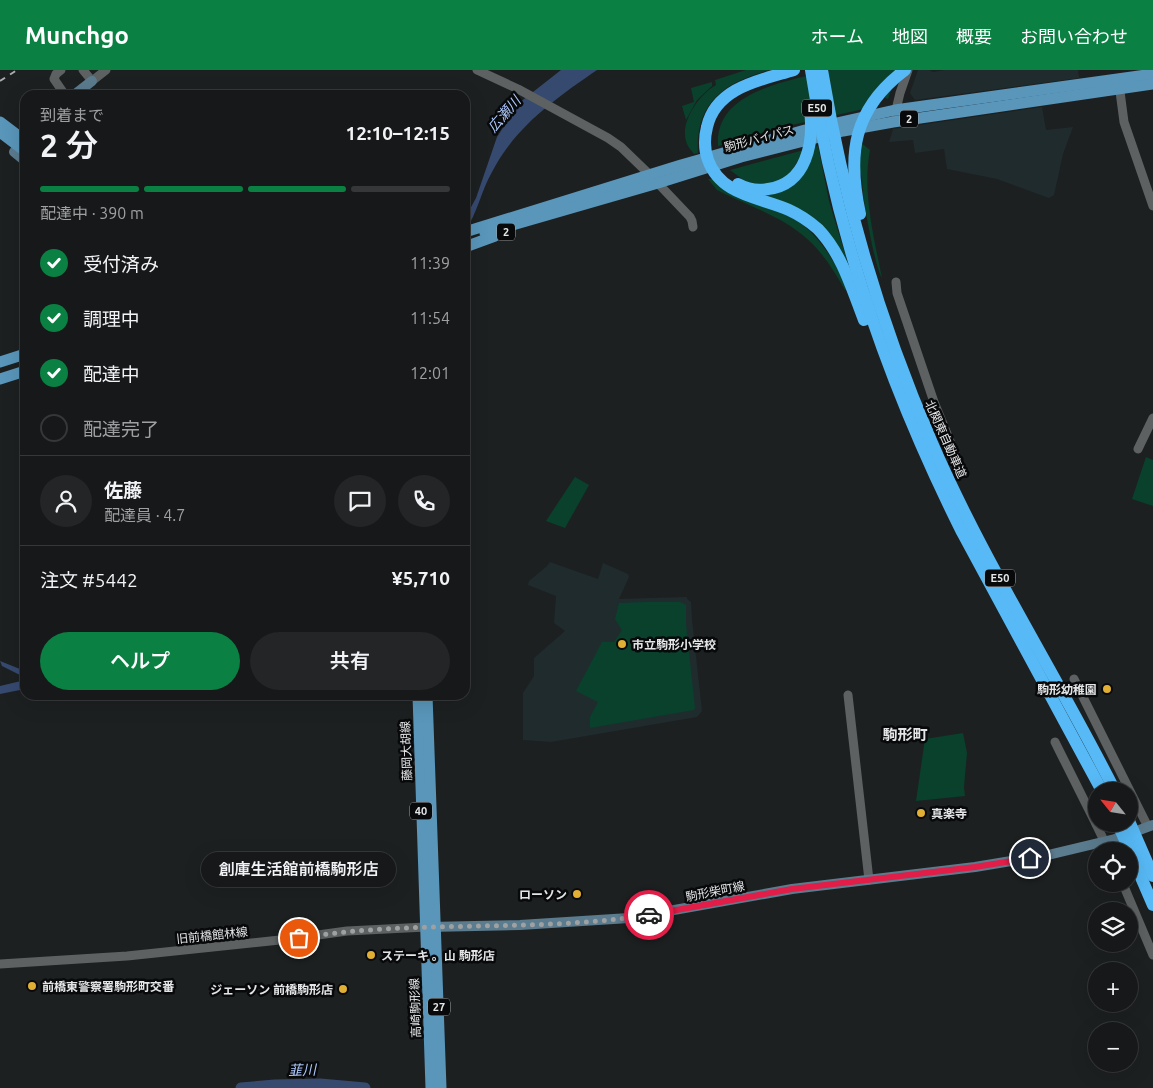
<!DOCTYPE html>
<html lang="ja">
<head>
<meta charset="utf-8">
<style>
  :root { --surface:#161819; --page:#232526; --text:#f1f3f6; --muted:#9ea0a2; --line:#353738; --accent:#0b8043 }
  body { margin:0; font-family:Ubuntu,"Noto Sans JP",sans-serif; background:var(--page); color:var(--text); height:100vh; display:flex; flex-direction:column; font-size:19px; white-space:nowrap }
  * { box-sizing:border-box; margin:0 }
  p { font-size:16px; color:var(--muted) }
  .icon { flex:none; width:28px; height:28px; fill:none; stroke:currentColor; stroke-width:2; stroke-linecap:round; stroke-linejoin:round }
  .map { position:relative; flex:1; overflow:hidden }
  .sheet { position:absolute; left:20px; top:20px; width:450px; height:610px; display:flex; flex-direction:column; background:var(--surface); border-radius:15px; box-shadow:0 5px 20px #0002,0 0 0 1px var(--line) }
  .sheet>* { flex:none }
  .needle { width:32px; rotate:300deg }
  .fabs { position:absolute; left:1088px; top:712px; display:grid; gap:10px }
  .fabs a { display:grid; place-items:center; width:50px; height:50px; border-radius:50%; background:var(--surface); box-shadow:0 5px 20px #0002,0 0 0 1px var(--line); font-size:25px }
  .pin { position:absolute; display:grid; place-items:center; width:42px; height:42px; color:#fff; margin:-21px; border:2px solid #fff; border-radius:50%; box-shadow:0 1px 5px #0007 }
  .courier { position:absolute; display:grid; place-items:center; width:50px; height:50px; margin:-25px; border:4px solid #e11d48; border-radius:50%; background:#fff; color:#222; box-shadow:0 1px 6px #0007 }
  .bubble { position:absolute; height:35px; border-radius:18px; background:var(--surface); box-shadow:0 5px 20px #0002,0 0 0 1px var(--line); font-size:16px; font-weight:600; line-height:35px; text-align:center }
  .head em { font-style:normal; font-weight:600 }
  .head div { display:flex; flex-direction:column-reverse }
  .head { display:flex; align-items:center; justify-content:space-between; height:85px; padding:0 20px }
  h1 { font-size:32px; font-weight:600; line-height:38px }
  .bar { display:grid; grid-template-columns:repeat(4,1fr); gap:8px 5px; align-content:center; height:60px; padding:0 20px }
  .bar i { height:6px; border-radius:4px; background:var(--line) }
  .bar .selected { background:var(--accent) }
  .bar p { grid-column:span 4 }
  .line { display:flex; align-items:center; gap:12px; padding:0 20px; border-top:1px solid var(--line) }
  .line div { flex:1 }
  .round { display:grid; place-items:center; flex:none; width:52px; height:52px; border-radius:26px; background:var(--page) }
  ol { padding:0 20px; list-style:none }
  li { display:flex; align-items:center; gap:15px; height:55px }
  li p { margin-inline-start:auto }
  li .icon { padding:5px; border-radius:50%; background:var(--accent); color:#fff; stroke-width:4 }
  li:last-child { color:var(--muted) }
  li i { width:28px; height:28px; border:2px solid var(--line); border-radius:50% }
  .cta { display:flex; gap:10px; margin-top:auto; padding:10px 20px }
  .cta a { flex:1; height:58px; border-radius:30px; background:var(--accent); color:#fff; font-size:20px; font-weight:600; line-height:58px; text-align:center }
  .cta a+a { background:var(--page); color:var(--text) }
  header { display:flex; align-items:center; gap:30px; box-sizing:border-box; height:70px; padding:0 25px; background:var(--accent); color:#fff }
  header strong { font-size:24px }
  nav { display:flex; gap:28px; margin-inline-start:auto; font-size:18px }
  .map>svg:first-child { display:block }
  .built { fill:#202b2d }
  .green { fill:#09412c }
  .water { fill:#36496f }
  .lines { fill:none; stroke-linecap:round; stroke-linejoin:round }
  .river { stroke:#36496f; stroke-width:11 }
  .tertiary { stroke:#5d6162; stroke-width:9 }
  .secondary { stroke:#5b7b8e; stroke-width:10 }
  .primary { stroke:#5996ba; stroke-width:11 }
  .motorway { stroke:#57b9f5; stroke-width:12 }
  .rail { stroke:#a9abac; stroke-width:2; stroke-dasharray:6 6; stroke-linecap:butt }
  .done { stroke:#9ea0a1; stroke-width:5; stroke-dasharray:0 9 }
  .route { stroke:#e11d48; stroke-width:6 }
  .poi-dot { fill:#e1af34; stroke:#08090a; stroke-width:2 }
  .labels { text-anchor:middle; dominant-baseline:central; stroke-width:5; stroke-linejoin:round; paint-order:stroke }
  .shield { fill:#08090a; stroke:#a1a3a4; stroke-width:1 }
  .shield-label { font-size:11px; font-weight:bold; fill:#e3e5e6 }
  .street-label { font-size:12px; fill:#e3e5e6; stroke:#08090a }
  .poi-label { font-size:12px; font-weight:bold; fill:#e3e5e6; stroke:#08090a; text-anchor:start }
  .water-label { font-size:14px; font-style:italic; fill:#b0cafe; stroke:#08090a }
  .quarter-label { font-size:15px; font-weight:bold; fill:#e3e5e6; stroke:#08090a }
</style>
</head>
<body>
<header>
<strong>Munchgo</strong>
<nav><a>ホーム</a><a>地図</a><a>概要</a><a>お問い合わせ</a></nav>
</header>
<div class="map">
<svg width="1153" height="1018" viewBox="0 0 1153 1018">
  <rect width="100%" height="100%" fill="#1d2021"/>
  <g class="built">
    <polygon points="918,0 929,0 933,2 945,0 1078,0 1079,8 915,30 910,23"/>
    <polygon points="1042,37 1046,60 1073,57 1063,84 1054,125 1049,128 997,109 947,99 944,79 915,83 913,70 889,72 893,59"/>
    <polygon points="550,492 598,509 603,493 628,504 629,507 619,529 687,527 687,529 691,532 692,550 702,641 697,647 551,672 523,670 523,623 534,606 534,588 565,561 554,553 556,526 528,515 529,511 546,497"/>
  </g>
  <g class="green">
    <path d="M746,0H770C725,12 695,32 698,83L694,84C691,80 687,76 686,71C680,51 700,24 716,15L715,10Z"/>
    <path d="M831,0H898L888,29L881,26L877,36L778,58L718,76C714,20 790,11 831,0Z"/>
    <polygon points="712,12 712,16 697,30 686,50 682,36 694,32 691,18"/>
    <path d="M860,72L870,80C862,121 874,168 882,208C875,197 865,139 863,123C862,115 863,107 859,100Z"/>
    <polygon points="818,76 829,131 849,197 836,176 756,122 777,121 813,77"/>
    <polygon points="804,80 790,104 777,113 754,114 746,112 730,100"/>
    <path d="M708,109H712L795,149C821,167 834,191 848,219L845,220C833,199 820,178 800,163C778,146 750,136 725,124L717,120Z"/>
    <polygon points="1146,387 1153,390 1153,436 1132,429"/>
    <polygon points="575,407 589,415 565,458 546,451"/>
    <polygon points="645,532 680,532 686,535 686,554 695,638 694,640 590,658 590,647 598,632 576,621 602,572 614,572 622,560 615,549 619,533"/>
    <polygon points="963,663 967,683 964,717 965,726 916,731 925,669"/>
  </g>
  <g class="water">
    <path d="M561,0H597C555,29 516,56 492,102C481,121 478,142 465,161V144L470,139L476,128L497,67L519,33Z"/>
    <polygon points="0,591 25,601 25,619 0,624 0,616 21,611 23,609 22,606 2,596"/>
  </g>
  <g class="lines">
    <polyline class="river" points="241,1018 275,1015 320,1014 365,1018"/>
    <g class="tertiary">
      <polyline points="61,0 56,4 54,9 65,25"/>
      <polyline points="83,0 92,11 106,0"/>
      <polyline points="477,0 518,19 608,68 621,77 650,105 690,147 692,151 693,157"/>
      <polyline points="1119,14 1124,52 1153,136"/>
      <polyline points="895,44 900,23 908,0"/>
      <polyline points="896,212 897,223 934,332 956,386"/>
      <polyline points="1138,379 1153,348"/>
      <polyline points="1074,609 1148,757"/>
      <polyline points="848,625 869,810"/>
      <polyline points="1055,672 1096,754"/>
      <polyline points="1096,754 1109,781"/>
      <polyline points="1123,814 1153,885"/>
      <polyline points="0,894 127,886 289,869 347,861 426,857"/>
    </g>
    <g class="secondary">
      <polyline points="74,25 92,11"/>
      <polyline points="23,70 14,82 25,91"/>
      <polyline points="429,857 520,855 629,848 792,819 975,797 1048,785 1115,769 1153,755"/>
    </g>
    <g class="primary">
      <polyline points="0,52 25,71"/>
      <polyline points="0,62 25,81"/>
      <polyline points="465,162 681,95 805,60 895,40 1153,4"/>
      <polyline points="485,163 658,113 741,87 843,61 893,52 1153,14"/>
      <polyline points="465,177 495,166"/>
      <polyline points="0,292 25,284"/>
      <polyline points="0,309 25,301"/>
      <polyline points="418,625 431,1018"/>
      <polyline points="427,625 441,1018"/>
    </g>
    <g class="motorway">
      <path d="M794,0C761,10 716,17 707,57C704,69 704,79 708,90C721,126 760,127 789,140C800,145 810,152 818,159C842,184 852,219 864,250"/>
      <path d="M811,0C835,161 889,316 962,462L1102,721"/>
      <path d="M822,0C843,128 880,253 932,373C984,493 1056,604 1115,721"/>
      <path d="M738,114C747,119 757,121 768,119C807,114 814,72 810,40"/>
      <path d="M860,144C847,84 853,39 905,0"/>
      <polyline points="1129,751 1153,806"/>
      <polyline points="1118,754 1153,835"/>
    </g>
    <polyline class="rail" points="0,11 17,0"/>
  </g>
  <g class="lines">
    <path class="done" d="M299,868C415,849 533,863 649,845"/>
    <polyline class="route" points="649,845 792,819 975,797 1030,788"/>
  </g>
  <g class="poi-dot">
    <circle cx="622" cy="574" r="5"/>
    <circle cx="1107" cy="619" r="5"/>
    <circle cx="921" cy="743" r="5"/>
    <circle cx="577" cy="824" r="5"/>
    <circle cx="371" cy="885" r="5"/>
    <circle cx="32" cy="916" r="5"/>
    <circle cx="343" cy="919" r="5"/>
  </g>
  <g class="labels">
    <g class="shield">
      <rect x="802" y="29.5" width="30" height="17" rx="4"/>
      <rect x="900" y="40.5" width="18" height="17" rx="4"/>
      <rect x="497" y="153.5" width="18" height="17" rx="4"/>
      <rect x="985" y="499.5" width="30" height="17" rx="4"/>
      <rect x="410" y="732.5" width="22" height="17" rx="4"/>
      <rect x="428" y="928.5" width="22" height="17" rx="4"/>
    </g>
    <g class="shield-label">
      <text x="817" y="38">E50</text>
      <text x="909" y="49">2</text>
      <text x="506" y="162">2</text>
      <text x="1000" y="508">E50</text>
      <text x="421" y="741">40</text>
      <text x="439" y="937">27</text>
    </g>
    <g class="street-label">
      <text transform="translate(759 68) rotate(-15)">駒形バイパス</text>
      <text transform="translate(946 369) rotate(66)">北関東自動車道</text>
      <text transform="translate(406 681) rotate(-92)">藤岡大胡線</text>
      <text transform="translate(715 821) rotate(-11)">駒形柴町線</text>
      <text transform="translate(212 865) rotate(-6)">旧前橋館林線</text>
      <text transform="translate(415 938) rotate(-92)">高崎駒形線</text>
    </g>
    <g class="poi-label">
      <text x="632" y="574">市立駒形小学校</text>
      <text x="1097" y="619" text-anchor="end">駒形幼稚園</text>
      <text x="931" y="743">真楽寺</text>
      <text x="567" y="824" text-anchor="end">ローソン</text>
      <text x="381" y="885">ステーキ 。山 駒形店</text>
      <text x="42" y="916">前橋東警察署駒形町交番</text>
      <text x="333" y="919" text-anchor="end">ジェーソン 前橋駒形店</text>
    </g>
    <g class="water-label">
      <text transform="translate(504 44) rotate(-49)">広瀬川</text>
      <text transform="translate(302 1000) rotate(-2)">韮川</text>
    </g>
    <g class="quarter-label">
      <text x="905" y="664">駒形町</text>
    </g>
  </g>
</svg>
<div class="fabs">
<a><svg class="needle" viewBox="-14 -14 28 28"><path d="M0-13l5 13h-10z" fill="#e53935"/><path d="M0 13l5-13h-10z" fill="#9ea0a2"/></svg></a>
<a><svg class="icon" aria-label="locate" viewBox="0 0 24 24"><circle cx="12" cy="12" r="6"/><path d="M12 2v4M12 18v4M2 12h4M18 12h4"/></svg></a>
<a><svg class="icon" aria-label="layers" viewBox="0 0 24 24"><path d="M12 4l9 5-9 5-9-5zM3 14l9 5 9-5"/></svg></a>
<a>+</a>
<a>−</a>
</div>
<div class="pin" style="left:299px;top:868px;background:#ea580c"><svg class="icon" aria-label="bag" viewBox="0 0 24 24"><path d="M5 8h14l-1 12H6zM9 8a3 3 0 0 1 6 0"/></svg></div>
<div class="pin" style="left:1030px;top:788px;background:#1f2937"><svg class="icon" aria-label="home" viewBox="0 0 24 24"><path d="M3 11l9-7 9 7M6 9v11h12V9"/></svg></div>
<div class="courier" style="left:649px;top:845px"><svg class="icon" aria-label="car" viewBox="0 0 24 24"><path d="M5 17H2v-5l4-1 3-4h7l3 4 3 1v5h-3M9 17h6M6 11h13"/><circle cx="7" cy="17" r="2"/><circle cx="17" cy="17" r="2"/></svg></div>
<div class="bubble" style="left:201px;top:782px;width:195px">創庫生活館前橋駒形店</div>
<section class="sheet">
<div class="head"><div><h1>2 分</h1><p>到着まで</p></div><em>12:10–12:15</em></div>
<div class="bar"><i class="selected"></i><i class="selected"></i><i class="selected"></i><i></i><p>配達中 · 390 m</p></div>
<ol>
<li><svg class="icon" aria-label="check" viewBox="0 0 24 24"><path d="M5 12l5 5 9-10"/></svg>受付済み<p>11:39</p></li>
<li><svg class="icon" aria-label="check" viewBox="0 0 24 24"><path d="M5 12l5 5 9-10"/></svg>調理中<p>11:54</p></li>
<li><svg class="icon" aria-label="check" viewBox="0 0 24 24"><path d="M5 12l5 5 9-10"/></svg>配達中<p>12:01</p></li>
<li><i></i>配達完了</li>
</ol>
<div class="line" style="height:90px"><a class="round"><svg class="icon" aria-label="person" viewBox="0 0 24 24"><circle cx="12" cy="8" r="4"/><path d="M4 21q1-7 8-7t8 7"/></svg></a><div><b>佐藤</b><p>配達員 · 4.7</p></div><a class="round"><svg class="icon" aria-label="chat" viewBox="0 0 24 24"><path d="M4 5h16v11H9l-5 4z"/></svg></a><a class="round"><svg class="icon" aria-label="phone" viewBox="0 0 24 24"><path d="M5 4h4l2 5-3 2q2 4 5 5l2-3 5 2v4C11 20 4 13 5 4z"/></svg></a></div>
<div class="line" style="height:65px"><div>注文 #5442</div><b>¥5,710</b></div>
<div class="cta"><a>ヘルプ</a><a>共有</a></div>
</section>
</div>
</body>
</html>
